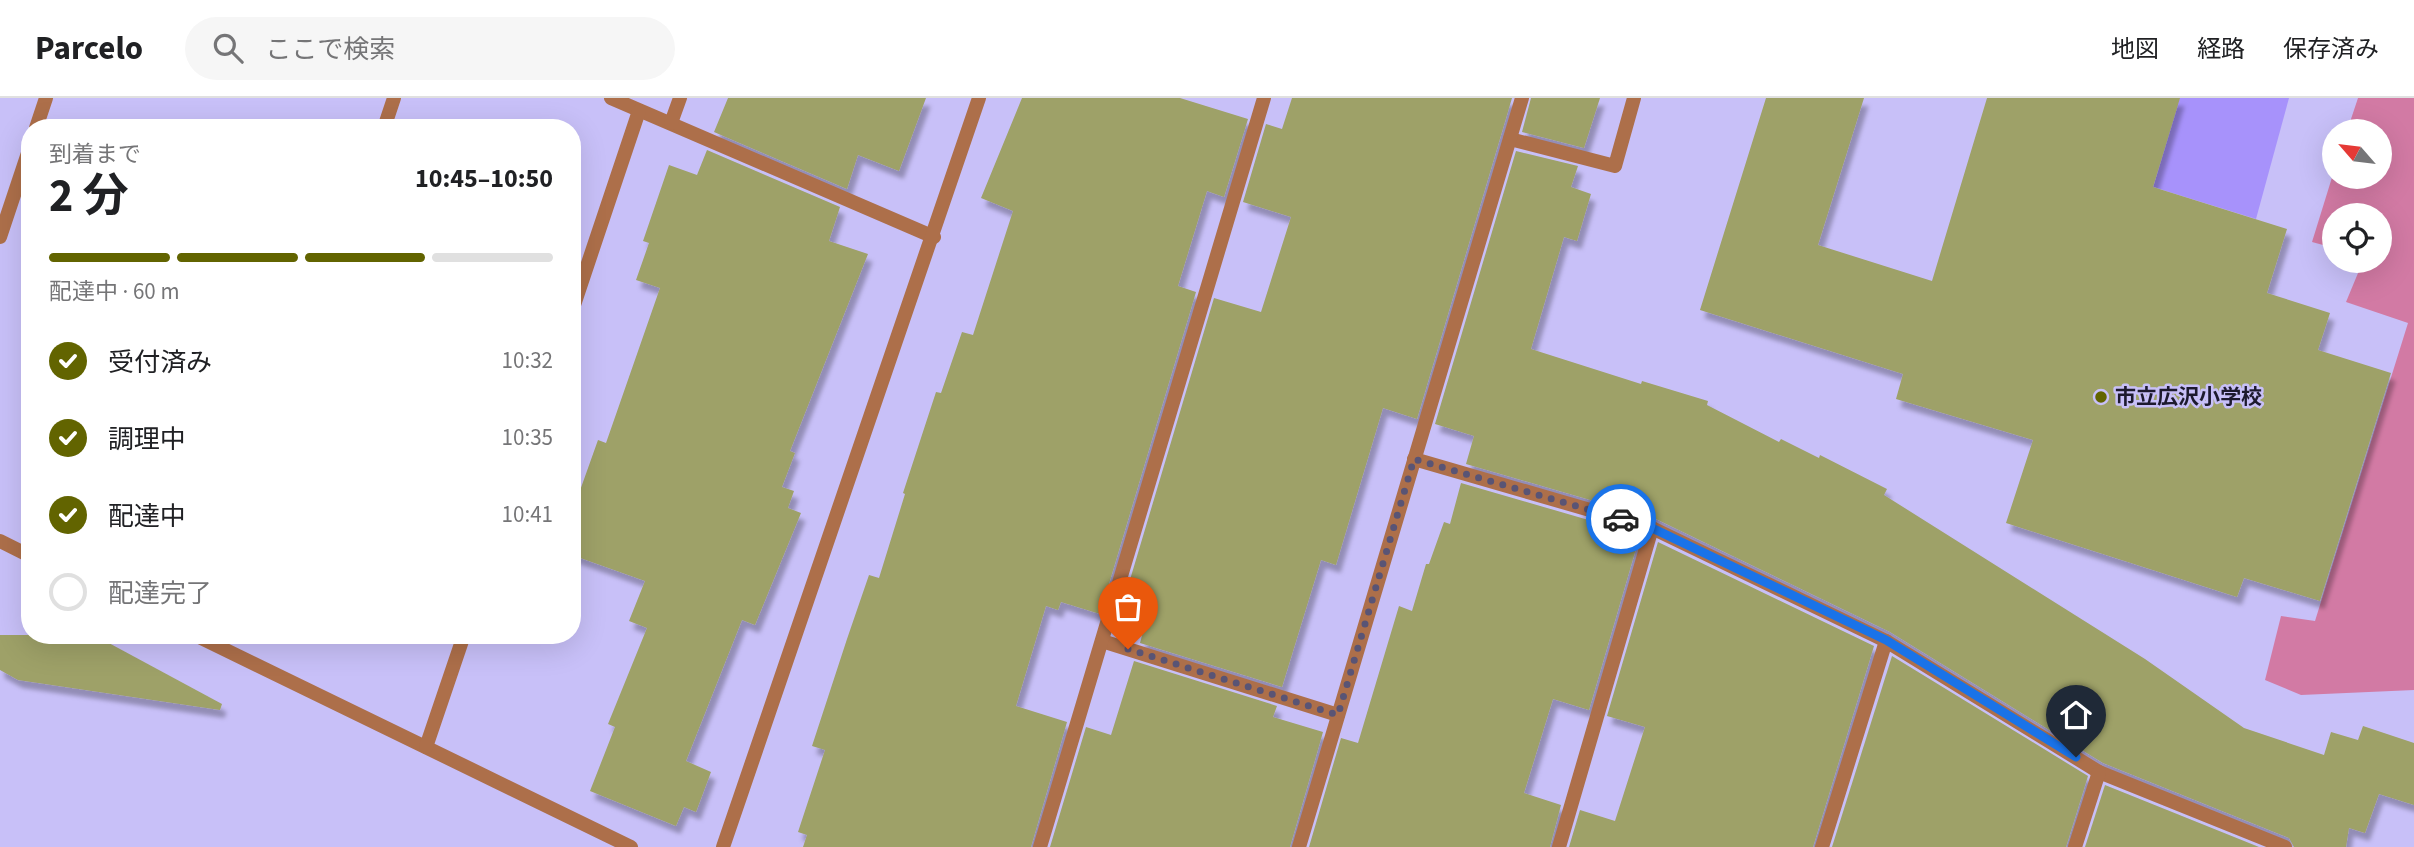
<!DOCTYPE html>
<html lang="ja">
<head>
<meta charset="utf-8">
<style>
  :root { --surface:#fff; --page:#f6f6f6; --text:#202124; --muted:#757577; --line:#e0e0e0; --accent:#626400 }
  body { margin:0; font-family:"Source Sans 3","Noto Sans JP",sans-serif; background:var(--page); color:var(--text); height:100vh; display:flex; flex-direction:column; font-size:26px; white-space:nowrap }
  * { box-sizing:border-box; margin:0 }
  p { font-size:23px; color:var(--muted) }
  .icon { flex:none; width:38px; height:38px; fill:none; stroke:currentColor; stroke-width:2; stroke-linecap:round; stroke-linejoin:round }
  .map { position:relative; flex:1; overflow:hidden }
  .drawer { position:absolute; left:21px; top:21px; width:560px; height:525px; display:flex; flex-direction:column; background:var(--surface); border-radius:28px; box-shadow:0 7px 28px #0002 }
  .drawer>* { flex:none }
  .needle { width:46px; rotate:298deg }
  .buttons { position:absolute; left:2322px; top:21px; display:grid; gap:14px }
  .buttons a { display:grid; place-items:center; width:70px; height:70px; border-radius:50%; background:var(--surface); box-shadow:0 7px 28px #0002; font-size:35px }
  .pin { position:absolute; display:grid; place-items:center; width:60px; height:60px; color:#fff; margin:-72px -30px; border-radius:50% 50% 50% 0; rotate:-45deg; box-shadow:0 0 7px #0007 }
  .pin .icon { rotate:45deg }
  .courier { position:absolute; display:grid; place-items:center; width:70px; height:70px; margin:-35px; border:5px solid #1a73e8; border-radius:50%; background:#fff; color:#222; box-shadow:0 2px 9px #0007 }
  .head em { font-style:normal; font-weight:700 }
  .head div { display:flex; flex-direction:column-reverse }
  .head { display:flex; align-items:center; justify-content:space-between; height:119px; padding:0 28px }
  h1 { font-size:46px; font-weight:700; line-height:52px }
  .bar { display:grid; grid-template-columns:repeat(4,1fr); gap:10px 7px; align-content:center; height:84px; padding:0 28px }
  .bar i { height:9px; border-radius:5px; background:var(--line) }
  .bar .on { background:var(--accent) }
  .bar p { grid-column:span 4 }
  ol { padding:0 28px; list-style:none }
  li { display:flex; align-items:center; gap:21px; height:77px }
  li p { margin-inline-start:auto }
  li .icon { padding:7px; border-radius:50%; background:var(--accent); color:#fff; stroke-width:4 }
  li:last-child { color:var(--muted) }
  li i { width:38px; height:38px; border:4px solid var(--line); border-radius:50% }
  header { display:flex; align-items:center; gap:42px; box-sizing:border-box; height:98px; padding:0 35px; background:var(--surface); border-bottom:2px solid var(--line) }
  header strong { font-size:33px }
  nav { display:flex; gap:38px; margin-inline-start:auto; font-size:24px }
  .search { width:490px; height:63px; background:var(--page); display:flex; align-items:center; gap:18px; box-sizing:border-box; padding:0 24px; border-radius:38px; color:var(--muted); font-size:26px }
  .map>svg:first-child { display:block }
  .green { fill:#d27aa4 }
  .water { fill:#a792fb }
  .building { fill:#9ea167; filter:url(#shadow) }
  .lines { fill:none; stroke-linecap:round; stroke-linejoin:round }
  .minor { stroke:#ad6f4a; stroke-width:14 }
  .done { stroke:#595475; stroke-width:7; stroke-dasharray:0 12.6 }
  .route { stroke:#1a73e8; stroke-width:9 }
  .poi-dot { fill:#626400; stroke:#c8c0f8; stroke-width:2.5 }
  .labels { text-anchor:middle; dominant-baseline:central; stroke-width:5; stroke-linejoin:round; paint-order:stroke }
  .poi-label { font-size:21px; font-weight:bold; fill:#1d1a2e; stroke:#c8c0f8; text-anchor:start }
</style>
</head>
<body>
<header>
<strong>Parcelo</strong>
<div class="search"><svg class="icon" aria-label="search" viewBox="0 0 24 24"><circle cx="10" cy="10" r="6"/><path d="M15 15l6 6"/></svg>ここで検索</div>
<nav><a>地図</a><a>経路</a><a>保存済み</a></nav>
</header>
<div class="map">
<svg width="2414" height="749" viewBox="0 0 2414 749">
  <defs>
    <filter id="shadow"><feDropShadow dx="4.5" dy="8" stdDeviation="2" flood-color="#0004"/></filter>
  </defs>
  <rect width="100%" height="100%" fill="#c8c0f8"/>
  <polygon class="green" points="2358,0 2414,0 2414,592 2301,597 2265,582 2281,518 2315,523 2408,225 2346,204 2363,163 2380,163 2380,117 2334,117 2334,150 2312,144 2334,73 2334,79 2380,79 2380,33 2347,33"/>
  <polygon class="water" points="2179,0 2289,0 2256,121 2153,89"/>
  <g class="building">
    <polygon points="728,0 926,0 899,73 858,57 847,91 714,34"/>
    <polygon points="1022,0 1180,0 1248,21 1224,99 1207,93 1178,188 1196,194 1100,516 1061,504 1058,512 1046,508 1016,608 1067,624 1031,749 803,749 807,737 798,734 825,652 812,648 847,541 869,477 879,480 905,396 903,395 936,294 941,295 962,234 973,237 1013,113 981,100"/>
    <polygon points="1292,0 1512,0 1417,321 1383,310 1336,467 1321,462 1282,589 1140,545 1144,530 1118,522 1214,200 1261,214 1291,119 1243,104 1266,26 1282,31"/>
    <polygon points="1531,0 1600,0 1584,50 1522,34"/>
    <polygon points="1766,0 1864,0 1818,147 1932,183 1987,0 2180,0 2153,89 2287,131 2267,195 2330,215 2318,252 2391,275 2320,503 2244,480 2237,499 2006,425 2033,342 1896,301 1903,276 1700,212"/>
    <polygon points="707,52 840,109 829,143 868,156 790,353 795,355 782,389 794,393 788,410 801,415 755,527 742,522 686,663 711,674 696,714 684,709 676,728 590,693 615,629 608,626 647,530 629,523 645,483 572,457 572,415 598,342 606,345 660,190 636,182 649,145 643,143 669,67 697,77"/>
    <polygon points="1516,53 1578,68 1571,89 1591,96 1577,143 1564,139 1531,251 1641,286 1642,283 1708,303 1707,307 1779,344 1781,341 1819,360 1820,357 1887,391 1884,397 2145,561 2244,630 2324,657 2331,634 2358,642 2363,628 2414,645 2414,707 2379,696 2365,735 2349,730 2346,749 2294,749 2289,740 2103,665 1890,534 1656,421 1466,366 1474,338 1435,326"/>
    <polygon points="1461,385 1640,437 1589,612 1553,601 1524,695 1561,707 1550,749 1309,749 1341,640 1358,645 1399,508 1412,513 1426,466 1429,466 1444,424 1450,426"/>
    <polygon points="1658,444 1874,548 1813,749 1569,749 1580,712 1615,723 1645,629 1607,618"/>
    <polygon points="0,537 94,537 222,606 220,612 18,582 0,572"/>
    <polygon points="1892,558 2088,678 2066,749 1832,749"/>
    <polygon points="1134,563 1277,608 1273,619 1323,634 1290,749 1050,749 1086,629 1111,637"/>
    <polygon points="2105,687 2259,749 2085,749"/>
  </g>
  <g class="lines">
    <g class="minor">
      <polyline points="611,0 934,139"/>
      <polyline points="671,25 680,0"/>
      <polyline points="36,30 46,0"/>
      <polyline points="384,30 394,0"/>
      <polyline points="1510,41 1615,68 1634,0"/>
      <polyline points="0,139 30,49"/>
      <polyline points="572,213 639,13"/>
      <polyline points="1414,361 1652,430 1886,543 2099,674 2285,749"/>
      <polyline points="0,443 30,458"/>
      <polyline points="195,537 631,749"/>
      <polyline points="1102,543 1338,617"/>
      <polyline points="426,649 464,537"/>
      <polyline points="723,749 979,0"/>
      <polyline points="1040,749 1264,0"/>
      <polyline points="1299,749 1522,0"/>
      <polyline points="1559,749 1652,430"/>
      <polyline points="1822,749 1886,543"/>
      <polyline points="2075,749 2099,674"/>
    </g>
  </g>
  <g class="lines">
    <polyline class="done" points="1128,551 1338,617 1414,361 1621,421"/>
    <polyline class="route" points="1621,421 1652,430 1886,542 2076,659"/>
  </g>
  <circle class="poi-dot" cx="2101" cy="299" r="7"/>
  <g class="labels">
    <g class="poi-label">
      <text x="2115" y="299">市立広沢小学校</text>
    </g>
  </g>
</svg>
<div class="buttons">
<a><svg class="needle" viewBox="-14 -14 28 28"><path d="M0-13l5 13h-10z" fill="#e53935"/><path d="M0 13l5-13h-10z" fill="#757577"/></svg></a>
<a><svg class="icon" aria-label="locate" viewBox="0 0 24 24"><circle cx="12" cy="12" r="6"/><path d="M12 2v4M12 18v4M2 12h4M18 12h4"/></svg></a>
</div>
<div class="pin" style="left:1128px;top:551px;background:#ea580c"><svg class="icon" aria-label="bag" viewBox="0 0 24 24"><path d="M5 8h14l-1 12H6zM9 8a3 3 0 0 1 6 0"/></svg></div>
<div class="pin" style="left:2076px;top:659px;background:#1f2937"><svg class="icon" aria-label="home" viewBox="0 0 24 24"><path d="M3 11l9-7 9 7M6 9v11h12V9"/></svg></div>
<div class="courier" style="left:1621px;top:421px"><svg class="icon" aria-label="car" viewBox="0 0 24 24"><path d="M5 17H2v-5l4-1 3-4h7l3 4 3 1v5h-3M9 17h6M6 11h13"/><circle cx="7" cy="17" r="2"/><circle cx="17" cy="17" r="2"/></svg></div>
<section class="drawer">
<div class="head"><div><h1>2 分</h1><p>到着まで</p></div><em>10:45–10:50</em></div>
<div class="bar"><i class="on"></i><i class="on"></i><i class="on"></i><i></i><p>配達中 · 60 m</p></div>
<ol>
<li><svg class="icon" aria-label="check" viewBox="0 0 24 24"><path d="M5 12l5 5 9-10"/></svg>受付済み<p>10:32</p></li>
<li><svg class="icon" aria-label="check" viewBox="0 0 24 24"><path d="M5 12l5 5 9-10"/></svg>調理中<p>10:35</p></li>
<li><svg class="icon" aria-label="check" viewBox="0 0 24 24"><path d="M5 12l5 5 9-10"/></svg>配達中<p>10:41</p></li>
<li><i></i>配達完了</li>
</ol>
</section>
</div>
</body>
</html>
